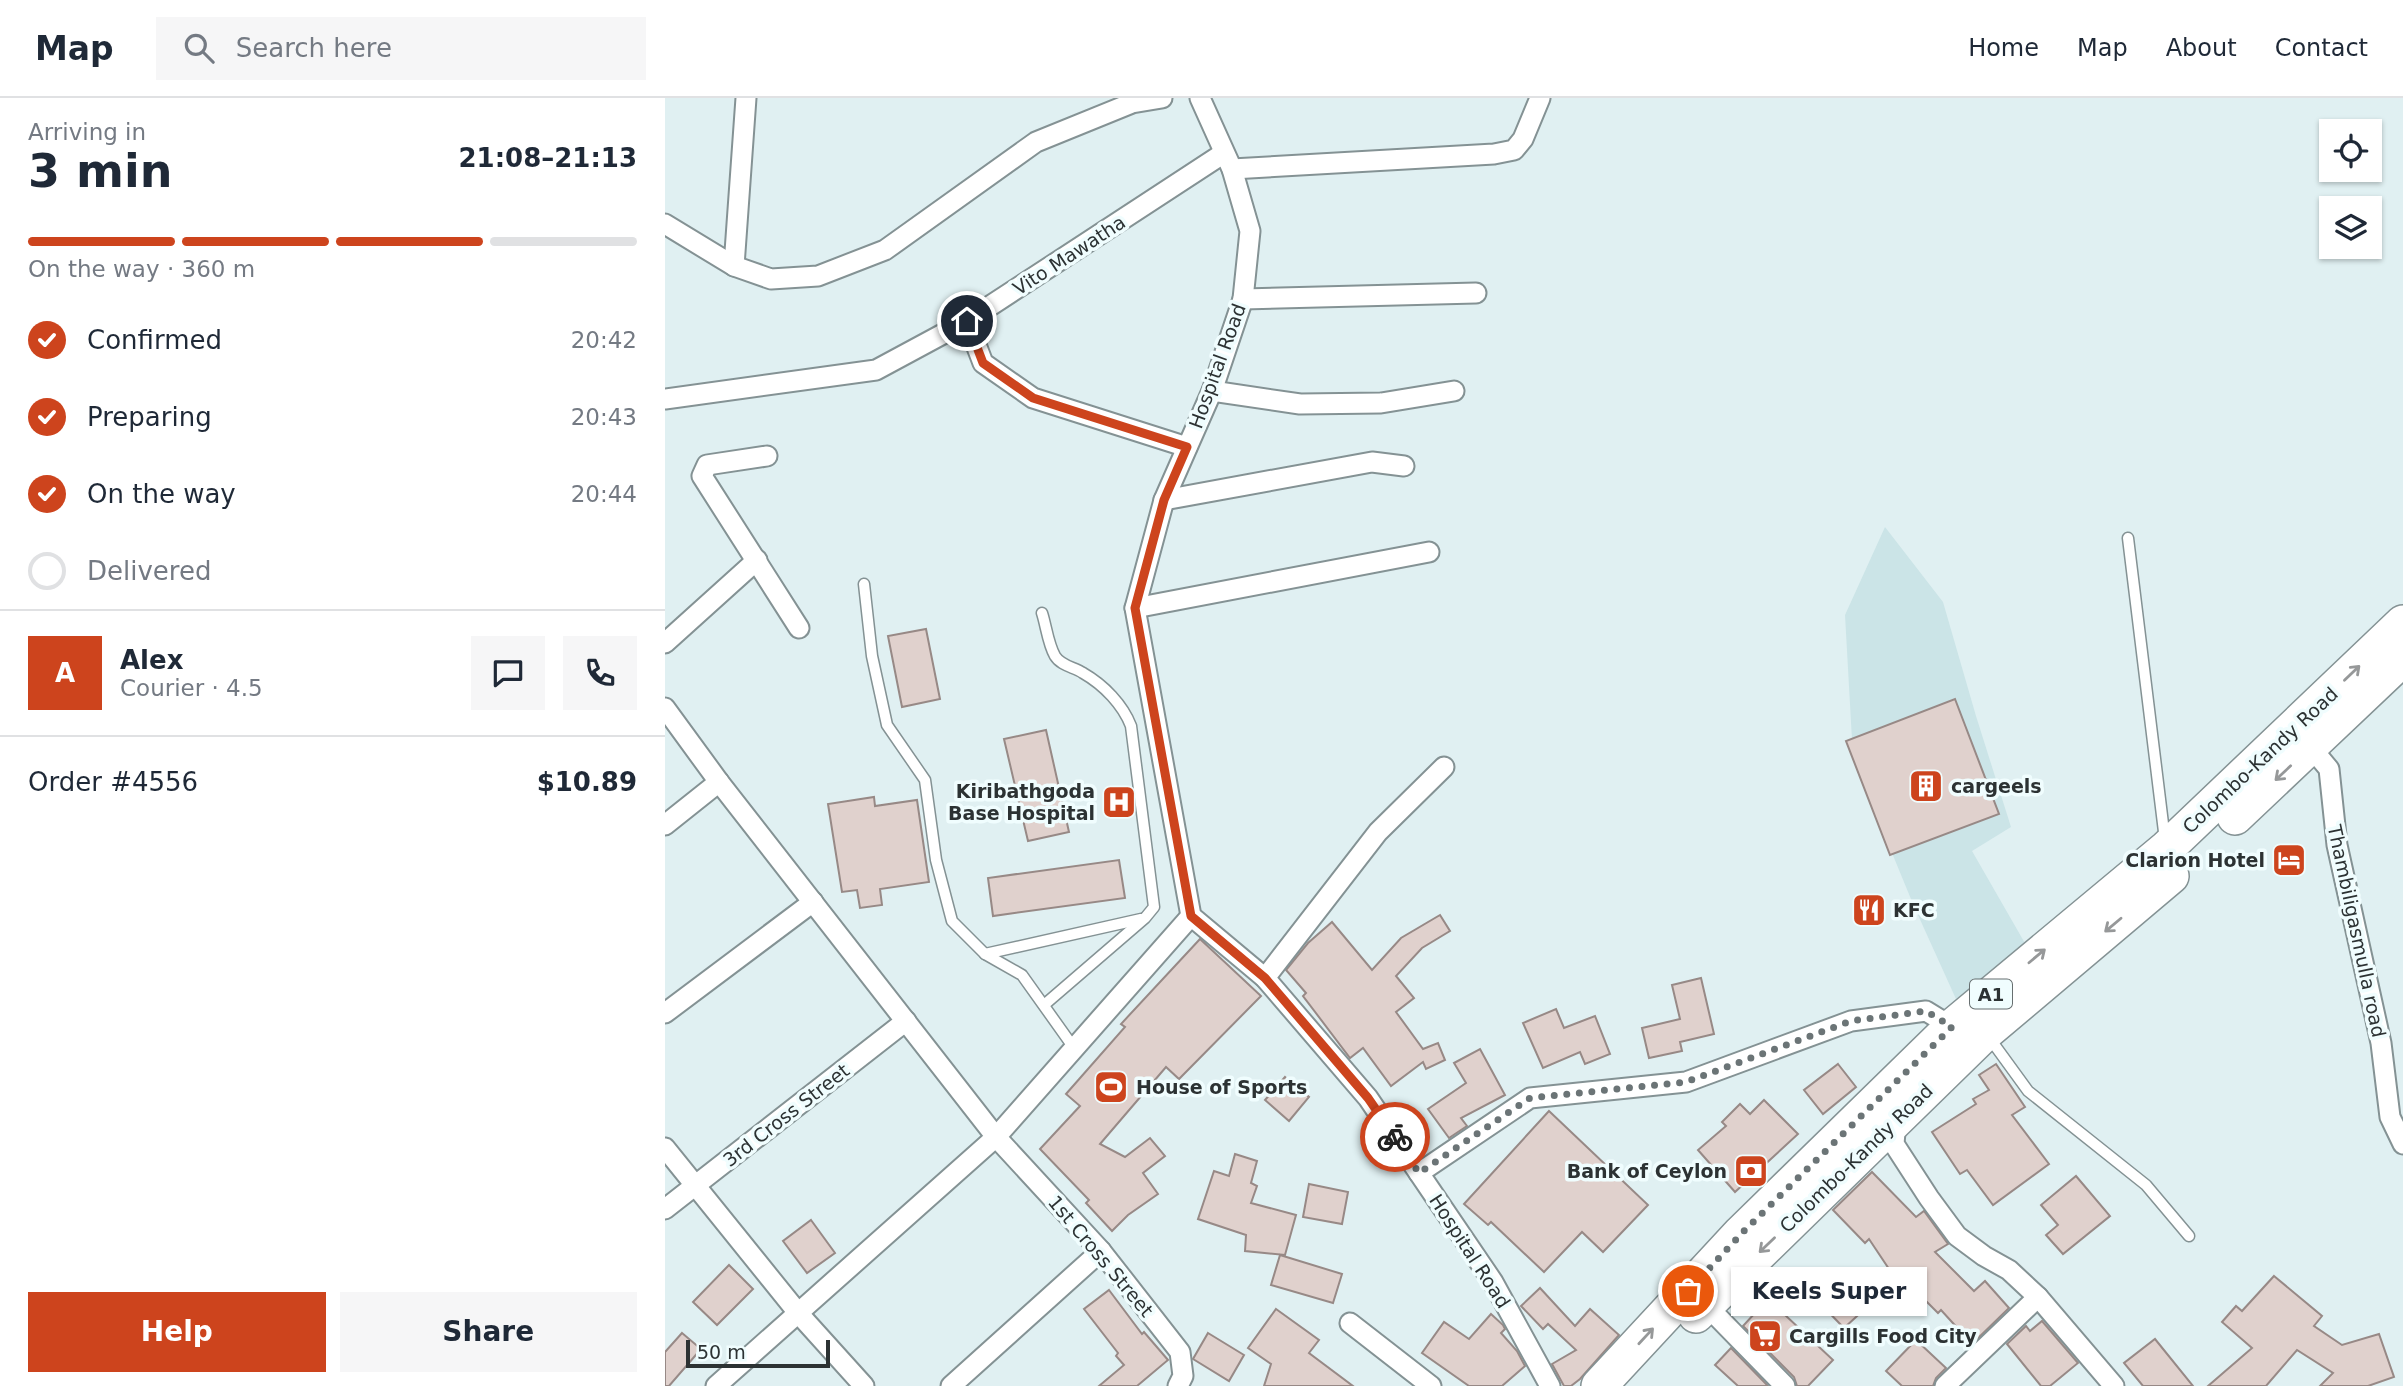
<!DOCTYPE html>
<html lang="en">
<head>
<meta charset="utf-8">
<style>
  :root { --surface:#fff; --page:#f6f6f7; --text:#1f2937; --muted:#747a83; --line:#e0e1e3; --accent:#cd441d }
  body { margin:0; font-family:"DejaVu Sans",sans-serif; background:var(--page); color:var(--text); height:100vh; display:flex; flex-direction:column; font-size:26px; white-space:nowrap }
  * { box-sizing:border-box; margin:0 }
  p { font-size:23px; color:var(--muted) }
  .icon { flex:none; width:38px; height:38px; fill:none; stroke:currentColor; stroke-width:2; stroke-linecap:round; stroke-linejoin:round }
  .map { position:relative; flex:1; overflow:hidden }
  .panel { display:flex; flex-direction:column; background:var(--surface); width:665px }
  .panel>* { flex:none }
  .fabs { position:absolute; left:1654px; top:21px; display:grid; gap:14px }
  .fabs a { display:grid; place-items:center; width:63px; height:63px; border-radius:0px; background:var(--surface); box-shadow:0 2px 5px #0004; font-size:35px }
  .scale { position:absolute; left:21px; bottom:18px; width:144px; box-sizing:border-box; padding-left:7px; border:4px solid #2c3233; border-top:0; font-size:19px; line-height:24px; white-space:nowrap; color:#2c3233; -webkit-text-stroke:5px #f0fdfe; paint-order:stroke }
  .pin { position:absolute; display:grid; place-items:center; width:60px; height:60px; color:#fff; margin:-30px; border:4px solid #fff; border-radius:50%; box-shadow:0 2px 7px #0007 }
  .courier { position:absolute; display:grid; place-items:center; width:70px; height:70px; margin:-35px; border:5px solid #cd441d; border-radius:50%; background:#fff; color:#222; box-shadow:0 2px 9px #0007 }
  .bubble { position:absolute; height:49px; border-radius:0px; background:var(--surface); box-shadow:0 2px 5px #0004; font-size:23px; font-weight:800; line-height:49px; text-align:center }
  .headline em { font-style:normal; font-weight:800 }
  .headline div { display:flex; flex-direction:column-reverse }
  .headline { display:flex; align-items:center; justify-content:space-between; height:119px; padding:0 28px }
  h1 { font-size:46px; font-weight:800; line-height:52px }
  .bar { display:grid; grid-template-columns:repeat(4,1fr); gap:10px 7px; align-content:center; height:84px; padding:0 28px }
  .bar i { height:9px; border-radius:5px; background:var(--line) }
  .bar .active { background:var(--accent) }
  .bar p { grid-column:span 4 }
  .line { display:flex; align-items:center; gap:18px; padding:0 28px; border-top:2px solid var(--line) }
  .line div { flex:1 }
  .round { display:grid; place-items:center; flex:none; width:74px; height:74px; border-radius:0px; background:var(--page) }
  ol { padding:0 28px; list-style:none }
  li { display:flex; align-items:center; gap:21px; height:77px }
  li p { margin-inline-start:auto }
  li .icon { padding:7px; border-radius:50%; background:var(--accent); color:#fff; stroke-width:4 }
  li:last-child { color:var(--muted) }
  li i { width:38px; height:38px; border:4px solid var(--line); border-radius:50% }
  .cta { display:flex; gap:14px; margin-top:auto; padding:14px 28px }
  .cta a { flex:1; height:80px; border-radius:0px; background:var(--accent); color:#fff; font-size:28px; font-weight:800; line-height:80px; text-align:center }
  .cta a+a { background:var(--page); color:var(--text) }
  header { display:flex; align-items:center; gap:42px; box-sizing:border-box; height:98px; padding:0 35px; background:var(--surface); border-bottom:2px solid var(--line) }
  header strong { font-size:33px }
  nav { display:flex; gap:38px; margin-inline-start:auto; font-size:24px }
  .search { width:490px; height:63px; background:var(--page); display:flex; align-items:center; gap:18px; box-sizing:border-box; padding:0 24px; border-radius:0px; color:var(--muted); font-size:26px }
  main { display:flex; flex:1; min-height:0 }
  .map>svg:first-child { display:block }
  .built { fill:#cbe4e7 }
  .building { fill:#e0d1cd; stroke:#978986; stroke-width:2 }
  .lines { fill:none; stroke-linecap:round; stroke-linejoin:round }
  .lane-casing { stroke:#849294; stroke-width:13 }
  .street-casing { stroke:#849294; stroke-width:23 }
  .highway-casing { stroke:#849294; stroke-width:38 }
  .lane { stroke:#fff; stroke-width:10 }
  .street { stroke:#fff; stroke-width:19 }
  .highway { stroke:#fff; stroke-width:35 }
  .oneway { stroke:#969899 }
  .done { stroke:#6b7476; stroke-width:7; stroke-dasharray:0 12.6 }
  .route { stroke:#cd441d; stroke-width:9 }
  .labels { text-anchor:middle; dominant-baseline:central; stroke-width:7; stroke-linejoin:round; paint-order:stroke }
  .shield { fill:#f0fdfe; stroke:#676f70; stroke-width:2 }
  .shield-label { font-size:18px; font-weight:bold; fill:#2c3233 }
  .street-label { font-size:19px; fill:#2c3233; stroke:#f0fdfe }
  .poi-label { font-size:19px; font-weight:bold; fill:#2c3233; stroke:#f0fdfe; text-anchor:start }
</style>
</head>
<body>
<header>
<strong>Map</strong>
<div class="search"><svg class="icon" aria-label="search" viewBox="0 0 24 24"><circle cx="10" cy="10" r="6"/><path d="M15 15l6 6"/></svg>Search here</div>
<nav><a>Home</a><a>Map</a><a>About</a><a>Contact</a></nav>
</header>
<main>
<section class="panel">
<div class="headline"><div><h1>3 min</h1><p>Arriving in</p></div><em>21:08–21:13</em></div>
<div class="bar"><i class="active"></i><i class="active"></i><i class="active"></i><i></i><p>On the way · 360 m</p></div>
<ol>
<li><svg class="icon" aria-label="check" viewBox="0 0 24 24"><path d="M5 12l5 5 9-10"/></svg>Confirmed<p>20:42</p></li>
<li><svg class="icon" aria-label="check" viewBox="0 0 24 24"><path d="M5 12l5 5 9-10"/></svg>Preparing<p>20:43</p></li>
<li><svg class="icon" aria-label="check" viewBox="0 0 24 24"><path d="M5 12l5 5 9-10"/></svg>On the way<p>20:44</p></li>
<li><i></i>Delivered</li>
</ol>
<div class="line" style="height:126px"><b class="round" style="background:var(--accent);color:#fff">A</b><div><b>Alex</b><p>Courier · 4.5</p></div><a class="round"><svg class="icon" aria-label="chat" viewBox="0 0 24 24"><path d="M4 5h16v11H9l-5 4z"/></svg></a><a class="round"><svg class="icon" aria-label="phone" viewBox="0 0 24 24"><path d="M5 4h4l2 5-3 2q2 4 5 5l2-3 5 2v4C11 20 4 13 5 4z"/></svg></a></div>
<div class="line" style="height:91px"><div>Order #4556</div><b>$10.89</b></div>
<div class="cta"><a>Help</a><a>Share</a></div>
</section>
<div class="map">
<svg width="1738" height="1288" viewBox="0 0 1738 1288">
  <rect width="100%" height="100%" fill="#e0f0f2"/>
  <polygon class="built" points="1220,429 1278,504 1311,618 1346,729 1307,753 1361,847 1291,901 1248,806 1188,660 1180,517"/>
  <g class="building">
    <polygon points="261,531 275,601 237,609 223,538"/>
    <polygon points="1290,601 1334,716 1225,757 1181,643"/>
    <polygon points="381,632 404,734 363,743 339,641"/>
    <polygon points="209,699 210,708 252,702 264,784 215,791 217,807 195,810 192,792 177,794 163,706"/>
    <polygon points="454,762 460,800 328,818 323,780"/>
    <polygon points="775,817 785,833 757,850 731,878 749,900 731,914 758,951 773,945 780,962 761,971 758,964 726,988 698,950 685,960 638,898 641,895 621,872 643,845 667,824 707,872 736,840"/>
    <polygon points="535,841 596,898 514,981 501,969 435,1046 460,1059 485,1040 500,1058 478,1075 493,1096 463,1117 447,1133 421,1105 424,1102 375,1051 415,1008 401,996 460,929 456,926"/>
    <polygon points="1036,880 1049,936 1015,944 1017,953 984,960 977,930 1015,921 1007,887"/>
    <polygon points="891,911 899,930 930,918 945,956 920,966 915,954 878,970 858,925"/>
    <polygon points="815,951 840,997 796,1020 802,1028 784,1040 763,1011 801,985 789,965"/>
    <polygon points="1173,966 1191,989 1158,1016 1139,992"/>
    <polygon points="1331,966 1360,1009 1347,1017 1384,1066 1328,1107 1302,1072 1295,1076 1267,1034 1311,1006 1308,1001 1324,992 1314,977"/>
    <polygon points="620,979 644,999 624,1023 600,1002"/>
    <polygon points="1099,1002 1133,1036 1070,1094 1033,1052 1061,1028 1057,1024 1075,1006 1085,1016"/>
    <polygon points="884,1013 983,1107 938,1154 917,1134 879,1174 826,1124 823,1127 799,1106"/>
    <polygon points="570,1056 592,1063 586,1085 592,1088 586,1105 631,1117 620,1157 580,1153 581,1137 533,1121 549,1073 564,1078"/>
    <polygon points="1207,1074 1251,1119 1259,1113 1283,1146 1270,1154 1309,1193 1320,1183 1344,1210 1307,1246 1276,1212 1273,1215 1235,1177 1230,1180 1204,1141 1200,1145 1168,1112"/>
    <polygon points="1411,1078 1445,1118 1398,1156 1381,1137 1393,1127 1376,1107"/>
    <polygon points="644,1086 683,1094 677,1126 638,1119"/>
    <polygon points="146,1122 170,1155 142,1175 118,1143"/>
    <polygon points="615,1157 677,1176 668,1205 606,1187"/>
    <polygon points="64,1167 88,1191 52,1227 28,1204"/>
    <polygon points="1172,1175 1203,1208 1179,1230 1148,1198"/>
    <polygon points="1609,1178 1657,1218 1649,1228 1677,1247 1714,1236 1729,1279 1703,1288 1655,1288 1668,1275 1632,1252 1601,1288 1543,1288 1587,1250 1557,1224 1571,1208 1577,1213"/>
    <polygon points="875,1190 910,1228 925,1211 954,1237 915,1281 906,1288 899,1288 887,1266 911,1252 883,1226 878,1231 856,1208"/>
    <polygon points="444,1192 477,1236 479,1234 503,1262 472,1288 434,1288 459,1267 451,1258 453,1255 419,1211"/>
    <polygon points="1103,1201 1168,1262 1143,1288 1132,1288 1129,1279 1078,1228"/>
    <polygon points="611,1211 654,1242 644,1255 688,1288 599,1288 606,1266 583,1250"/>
    <polygon points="826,1216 838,1227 840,1231 836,1235 852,1253 860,1268 837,1288 804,1288 757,1255 779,1224 804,1241"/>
    <polygon points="1377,1223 1413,1265 1385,1288 1376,1288 1342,1246 1361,1228 1365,1233"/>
    <polygon points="17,1235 36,1251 4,1288 0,1288 0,1254"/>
    <polygon points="543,1235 579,1257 564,1283 528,1261"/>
    <polygon points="1490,1241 1528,1288 1478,1288 1459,1265"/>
    <polygon points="1251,1242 1281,1270 1271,1280 1268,1288 1237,1288 1221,1273"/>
    <polygon points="1066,1250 1103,1288 1073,1288 1050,1267"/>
  </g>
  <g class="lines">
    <g class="lane-casing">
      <g id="lane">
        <polyline points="1463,440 1500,742"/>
        <polyline points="199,486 207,558 222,627 260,682 271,762 287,823 320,856 357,877 409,950"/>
        <path d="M377,515C381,527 383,546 390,558C396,568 409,569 418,575C439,587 458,607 466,628L489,809L480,820L379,907"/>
        <polyline points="320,856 476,821"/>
        <polyline points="1323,938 1363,993 1481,1087 1524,1138"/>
      </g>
    </g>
    <g class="street-casing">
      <g id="street">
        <polyline points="535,0 567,71 585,133 578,201 547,293 499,402 470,510 526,818 600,880 703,1000 828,1184 885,1288"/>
        <polyline points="567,71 829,56 849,52 858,41 875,0"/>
        <polyline points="0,126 69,168 106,181 153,178 220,152 371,44 467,5 497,0"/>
        <polyline points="69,168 81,0"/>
        <polyline points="578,201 811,195"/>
        <polyline points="302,223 318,265 368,300 522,349"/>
        <polyline points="547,293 635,306 716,305 789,293"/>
        <polyline points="0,301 211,272 302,223 559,55"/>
        <polyline points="102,358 42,367 37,378 134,530"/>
        <polyline points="499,402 707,364 739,368"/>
        <polyline points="470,510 764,454"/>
        <polyline points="0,545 92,462"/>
        <polyline points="0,610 54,684 331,1039 51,1288"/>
        <polyline points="1639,641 1664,671 1672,747 1716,945 1725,1019 1738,1046"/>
        <polyline points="0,727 54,684"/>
        <polyline points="600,880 713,734 779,669"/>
        <polyline points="0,915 148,804"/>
        <polyline points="1231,1022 1229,1046 1264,1100 1292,1138 1319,1158 1344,1172 1373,1199 1449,1288"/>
        <polyline points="0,1050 134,1216 199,1288"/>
        <polyline points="754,1075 865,1000 1021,984 1186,923 1261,913 1287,929"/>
        <polyline points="0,1111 241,923"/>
        <polyline points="1041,1207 1120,1288"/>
        <polyline points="685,1225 766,1288"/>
        <polyline points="286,1288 436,1153"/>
        <polyline points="513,1288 518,1278 515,1254 436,1153 331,1039 526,818"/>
        <polyline points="1280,1288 1373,1199"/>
      </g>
    </g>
    <g class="highway-casing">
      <g id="highway">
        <polyline points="1570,719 1738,560"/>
        <polyline points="1031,1217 1320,935 1506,778"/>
        <polyline points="934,1288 1076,1135 1287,929 1502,750 1738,525"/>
      </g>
    </g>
    <use href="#lane" class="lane"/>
    <use href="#street" class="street"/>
    <use href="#highway" class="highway"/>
  </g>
  <defs><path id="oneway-shaft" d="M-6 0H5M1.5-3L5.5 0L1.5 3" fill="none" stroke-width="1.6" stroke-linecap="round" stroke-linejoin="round" transform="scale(1.75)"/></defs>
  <g class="oneway">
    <use href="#oneway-shaft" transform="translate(1687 575) rotate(-44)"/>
    <use href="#oneway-shaft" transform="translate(1618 675) rotate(137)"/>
    <use href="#oneway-shaft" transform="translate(1448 827) rotate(140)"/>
    <use href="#oneway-shaft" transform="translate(1372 858) rotate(-40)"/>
    <use href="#oneway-shaft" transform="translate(1102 1147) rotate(136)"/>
    <use href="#oneway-shaft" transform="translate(981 1238) rotate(-47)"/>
  </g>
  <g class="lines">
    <polyline class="done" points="730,1039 754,1075 865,1000 1021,984 1186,923 1261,913 1287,929 1079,1133 1023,1193"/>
    <polyline class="route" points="302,223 318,265 368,300 522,349 499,402 470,510 526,818 600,880 703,1000 730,1039"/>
  </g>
  <defs>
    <g id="building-square" transform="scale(1.75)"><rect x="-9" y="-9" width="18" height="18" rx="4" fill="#cd441d" stroke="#f0fdfe"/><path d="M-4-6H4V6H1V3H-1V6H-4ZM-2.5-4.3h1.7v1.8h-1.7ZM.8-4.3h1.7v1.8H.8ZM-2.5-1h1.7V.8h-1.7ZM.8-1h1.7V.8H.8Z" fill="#fff"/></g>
    <g id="hospital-square" transform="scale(1.75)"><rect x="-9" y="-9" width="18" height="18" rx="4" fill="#cd441d" stroke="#f0fdfe"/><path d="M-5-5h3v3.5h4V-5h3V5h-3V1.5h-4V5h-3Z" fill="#fff"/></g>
    <g id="hotel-square" transform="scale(1.75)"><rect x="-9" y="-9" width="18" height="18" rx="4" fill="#cd441d" stroke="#f0fdfe"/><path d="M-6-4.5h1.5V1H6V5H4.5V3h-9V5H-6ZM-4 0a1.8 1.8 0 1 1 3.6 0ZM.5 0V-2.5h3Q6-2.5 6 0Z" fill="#fff"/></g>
    <g id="restaurant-square" transform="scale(1.75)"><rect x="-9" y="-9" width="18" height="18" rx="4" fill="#cd441d" stroke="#f0fdfe"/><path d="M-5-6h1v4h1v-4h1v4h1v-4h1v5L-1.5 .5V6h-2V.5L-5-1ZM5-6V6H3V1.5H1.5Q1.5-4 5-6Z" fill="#fff"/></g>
    <g id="stadium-square" transform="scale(1.75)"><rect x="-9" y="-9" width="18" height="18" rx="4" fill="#cd441d" stroke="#f0fdfe"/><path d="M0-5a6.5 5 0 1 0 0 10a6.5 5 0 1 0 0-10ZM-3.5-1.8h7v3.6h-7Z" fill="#fff"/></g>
    <g id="bank-square" transform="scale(1.75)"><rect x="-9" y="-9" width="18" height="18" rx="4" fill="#cd441d" stroke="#f0fdfe"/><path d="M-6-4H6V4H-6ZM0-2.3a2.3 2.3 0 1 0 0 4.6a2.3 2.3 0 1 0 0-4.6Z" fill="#fff"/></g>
    <g id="supermarket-square" transform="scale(1.75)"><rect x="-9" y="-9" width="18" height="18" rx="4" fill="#cd441d" stroke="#f0fdfe"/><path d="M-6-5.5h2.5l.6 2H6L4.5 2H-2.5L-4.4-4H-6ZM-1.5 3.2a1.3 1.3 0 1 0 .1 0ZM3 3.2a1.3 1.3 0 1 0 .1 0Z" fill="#fff"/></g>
  </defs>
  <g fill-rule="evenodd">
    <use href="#building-square" x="1261" y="688"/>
    <use href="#hospital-square" x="454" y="704"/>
    <use href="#hotel-square" x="1624" y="762"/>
    <use href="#restaurant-square" x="1204" y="812"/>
    <use href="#stadium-square" x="446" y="989"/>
    <use href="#bank-square" x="1086" y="1073"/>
    <use href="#supermarket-square" x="1100" y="1238"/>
  </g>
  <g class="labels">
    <rect class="shield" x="1305" y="881.5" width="42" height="29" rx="5"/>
    <g class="shield-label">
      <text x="1326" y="896">A1</text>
    </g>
    <g class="street-label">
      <text transform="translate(404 157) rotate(-33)">Vito Mawatha</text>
      <text transform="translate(552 268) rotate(-70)">Hospital Road</text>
      <text transform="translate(1595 662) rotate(-43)">Colombo-Kandy Road</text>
      <text transform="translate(1692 833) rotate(78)">Thambiligasmulla road</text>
      <text transform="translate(121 1017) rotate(-38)">3rd Cross Street</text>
      <text transform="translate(1191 1060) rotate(-44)">Colombo-Kandy Road</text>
      <text transform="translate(805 1153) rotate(57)">Hospital Road</text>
      <text transform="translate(436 1158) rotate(50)">1st Cross Street</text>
    </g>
    <g class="poi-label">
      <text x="1286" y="688">cargeels</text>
      <text x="430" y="693" text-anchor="end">Kiribathgoda<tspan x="430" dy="22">Base Hospital</tspan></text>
      <text x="1600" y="762" text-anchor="end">Clarion Hotel</text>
      <text x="1228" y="812">KFC</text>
      <text x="471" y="989">House of Sports</text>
      <text x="1062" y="1073" text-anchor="end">Bank of Ceylon</text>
      <text x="1124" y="1238">Cargills Food City</text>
    </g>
  </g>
</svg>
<div class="fabs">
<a><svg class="icon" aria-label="locate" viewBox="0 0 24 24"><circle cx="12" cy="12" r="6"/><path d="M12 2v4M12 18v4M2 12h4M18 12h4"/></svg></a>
<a><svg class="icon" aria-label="layers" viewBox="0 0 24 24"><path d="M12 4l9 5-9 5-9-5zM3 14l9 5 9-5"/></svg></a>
</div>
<div class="scale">50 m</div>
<div class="pin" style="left:1023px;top:1193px;background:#ea580c"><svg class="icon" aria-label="bag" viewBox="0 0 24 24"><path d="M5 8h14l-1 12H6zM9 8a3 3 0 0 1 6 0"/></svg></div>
<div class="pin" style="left:302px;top:223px;background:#1f2937"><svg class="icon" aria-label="home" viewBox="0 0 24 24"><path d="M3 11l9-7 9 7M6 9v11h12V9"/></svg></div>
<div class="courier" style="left:730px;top:1039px"><svg class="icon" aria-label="bike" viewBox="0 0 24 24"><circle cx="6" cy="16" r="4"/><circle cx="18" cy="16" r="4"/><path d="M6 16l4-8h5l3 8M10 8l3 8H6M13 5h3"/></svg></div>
<div class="bubble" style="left:1066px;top:1169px;width:196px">Keels Super</div>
</div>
</main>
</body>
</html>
